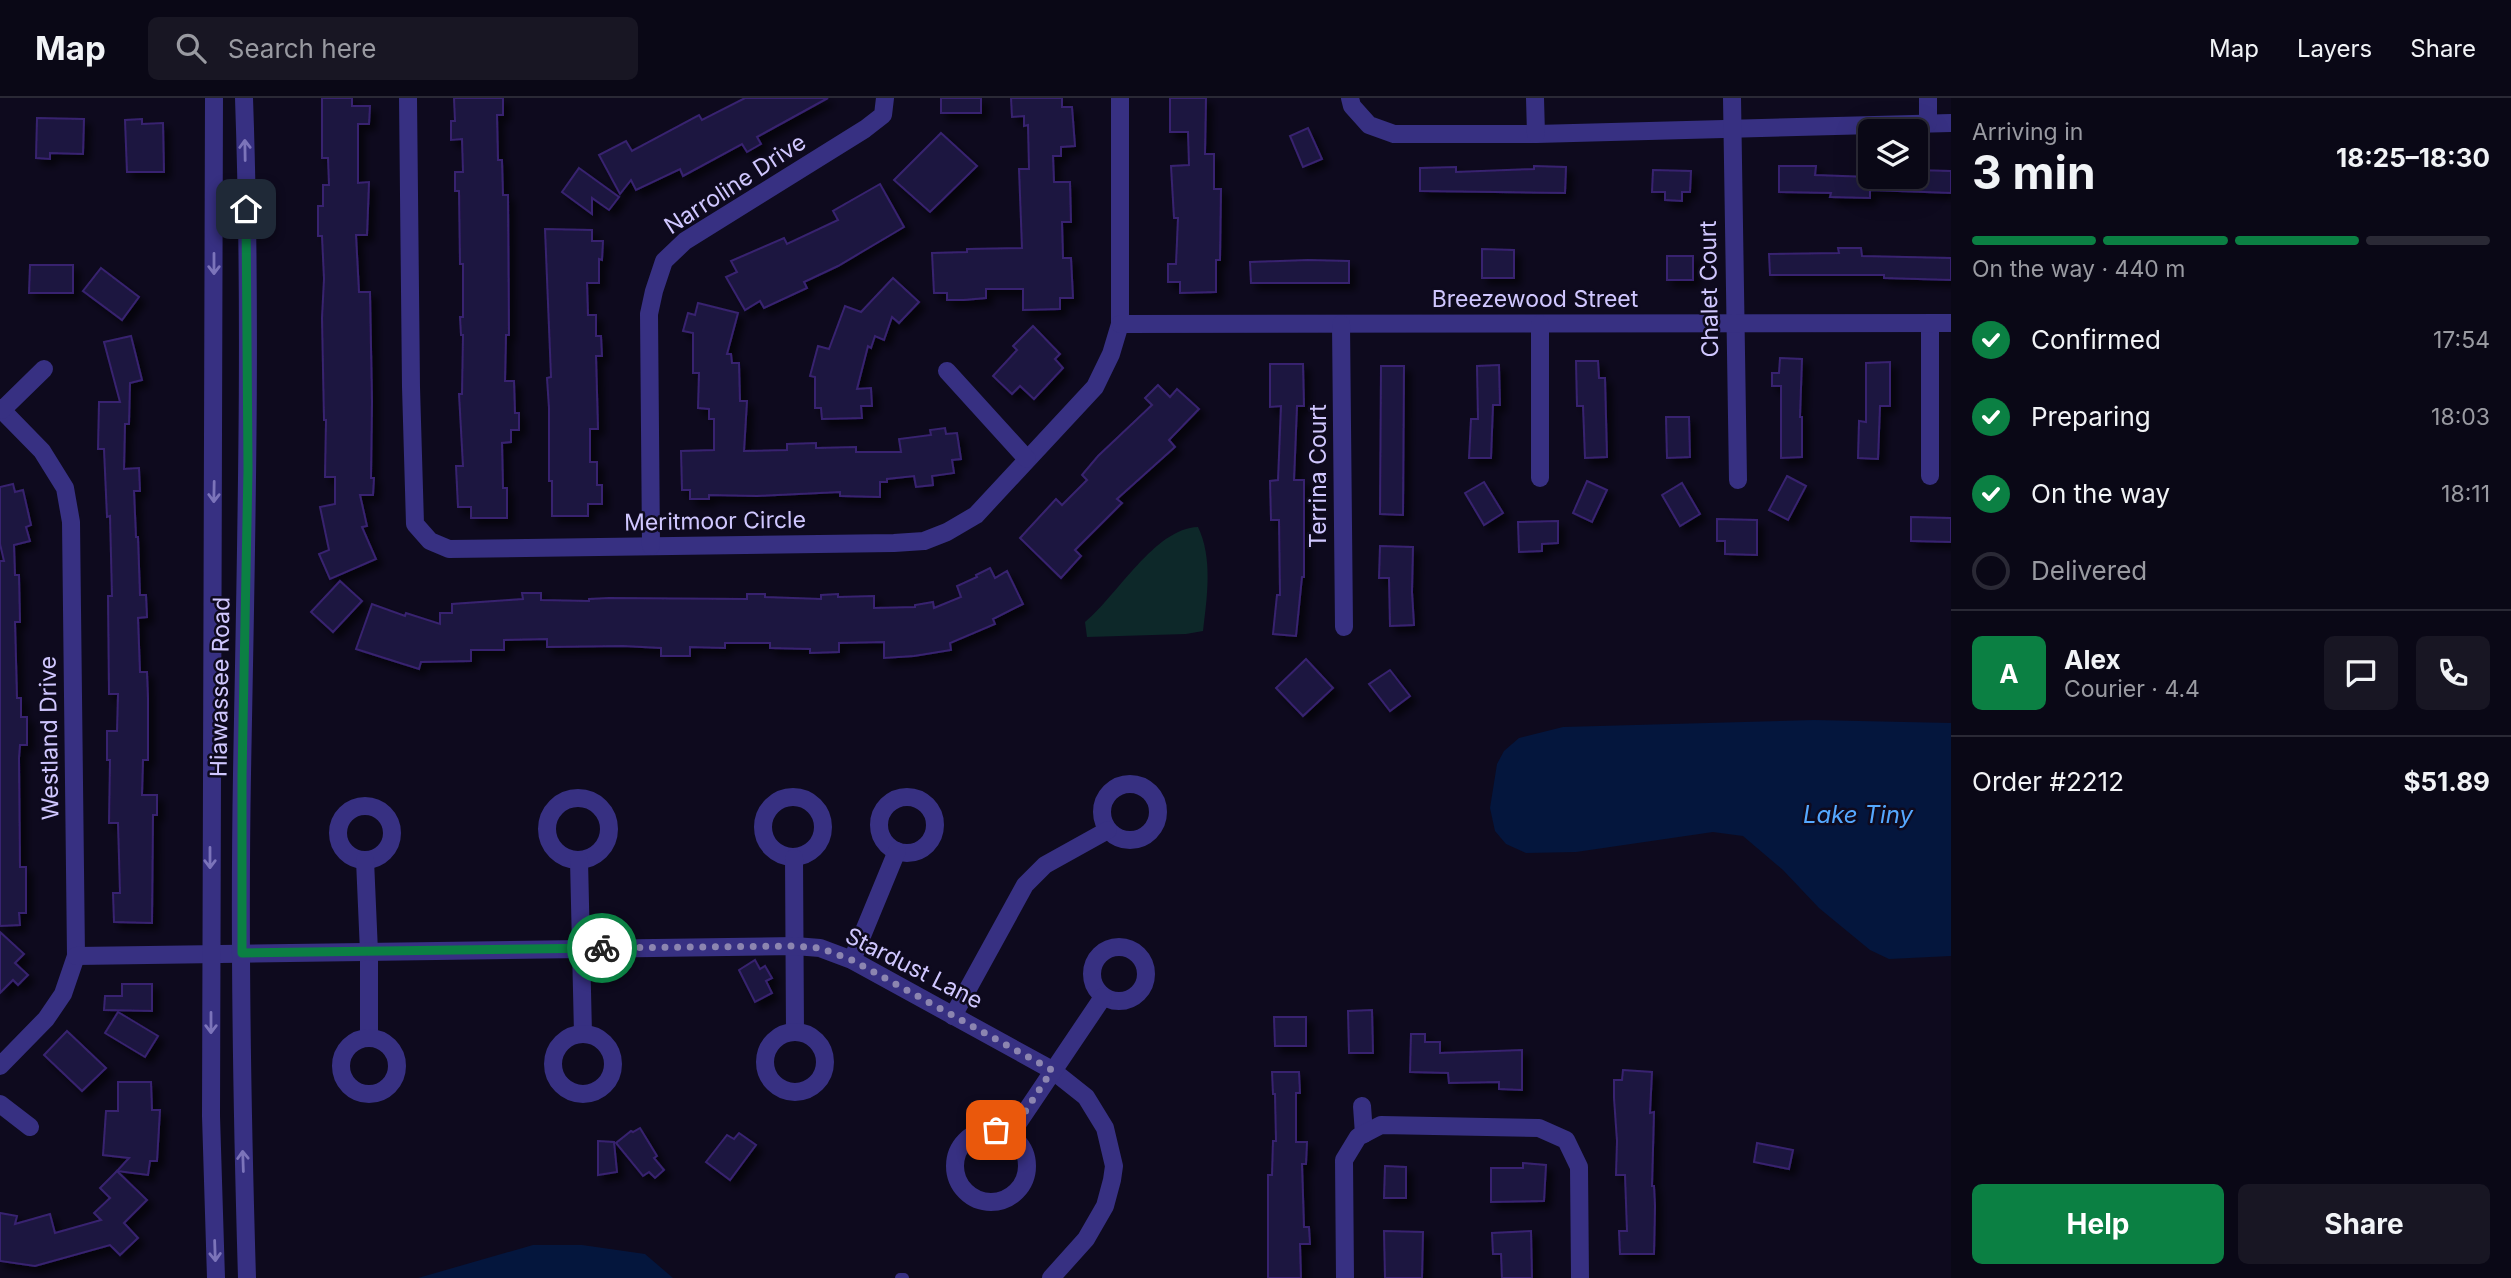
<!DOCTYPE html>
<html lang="en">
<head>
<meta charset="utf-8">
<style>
  :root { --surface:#0a0816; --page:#181623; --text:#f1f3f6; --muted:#999aa1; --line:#2a2935; --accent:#0b8043 }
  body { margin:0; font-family:Inter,sans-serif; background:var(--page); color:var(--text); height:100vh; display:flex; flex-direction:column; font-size:26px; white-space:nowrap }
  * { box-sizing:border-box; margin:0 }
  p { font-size:23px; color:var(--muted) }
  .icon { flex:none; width:38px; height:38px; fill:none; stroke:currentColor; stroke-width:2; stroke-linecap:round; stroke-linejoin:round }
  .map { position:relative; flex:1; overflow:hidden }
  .side { display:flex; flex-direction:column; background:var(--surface); width:560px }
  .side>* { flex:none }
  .tools { position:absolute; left:1858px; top:21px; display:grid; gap:14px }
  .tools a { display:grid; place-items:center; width:70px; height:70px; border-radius:10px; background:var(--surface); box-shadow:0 7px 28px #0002,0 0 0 2px var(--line); font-size:35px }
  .pin { position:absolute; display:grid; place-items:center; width:60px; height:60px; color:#fff; margin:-30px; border-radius:14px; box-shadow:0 4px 10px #0006 }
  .courier { position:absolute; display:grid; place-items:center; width:70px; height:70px; margin:-35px; border:5px solid #0b8043; border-radius:50%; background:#fff; color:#222; box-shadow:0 2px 9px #0007 }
  .summary em { font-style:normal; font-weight:700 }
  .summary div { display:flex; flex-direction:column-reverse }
  .summary { display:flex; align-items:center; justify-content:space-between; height:119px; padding:0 21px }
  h1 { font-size:46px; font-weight:700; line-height:52px }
  .bar { display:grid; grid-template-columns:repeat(4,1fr); gap:10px 7px; align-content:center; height:84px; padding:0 21px }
  .bar i { height:9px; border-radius:5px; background:var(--line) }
  .bar .selected { background:var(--accent) }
  .bar p { grid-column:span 4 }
  .line { display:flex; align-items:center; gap:18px; padding:0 21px; border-top:2px solid var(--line) }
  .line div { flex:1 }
  .round { display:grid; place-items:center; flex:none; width:74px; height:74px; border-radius:10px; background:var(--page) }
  ol { padding:0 21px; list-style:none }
  li { display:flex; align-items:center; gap:21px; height:77px }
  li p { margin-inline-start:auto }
  li .icon { padding:7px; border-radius:50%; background:var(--accent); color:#fff; stroke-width:4 }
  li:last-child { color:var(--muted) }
  li i { width:38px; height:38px; border:4px solid var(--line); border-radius:50% }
  .button { display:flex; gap:14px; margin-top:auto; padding:14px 21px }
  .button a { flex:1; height:80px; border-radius:10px; background:var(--accent); color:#fff; font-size:28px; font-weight:700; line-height:80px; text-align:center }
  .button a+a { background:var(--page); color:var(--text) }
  header { display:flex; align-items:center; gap:42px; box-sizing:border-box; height:98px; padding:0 35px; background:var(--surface); border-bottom:2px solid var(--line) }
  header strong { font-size:33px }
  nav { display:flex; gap:38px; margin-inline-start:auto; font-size:24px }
  .search { width:490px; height:63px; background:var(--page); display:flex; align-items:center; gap:18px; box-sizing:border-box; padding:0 24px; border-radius:10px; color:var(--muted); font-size:26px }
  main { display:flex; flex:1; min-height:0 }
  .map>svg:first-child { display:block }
  .green { fill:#0d2829 }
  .water { fill:#04163d }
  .building { fill:#1f1441; stroke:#37246f; stroke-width:2; filter:url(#shadow) }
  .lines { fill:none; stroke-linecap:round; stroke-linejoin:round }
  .service { stroke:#373082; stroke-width:10 }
  .minor { stroke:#373082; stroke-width:18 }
  .tertiary { stroke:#373082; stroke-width:18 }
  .oneway { stroke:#7c74ba }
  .done { stroke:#8c85b0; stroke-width:7; stroke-dasharray:0 12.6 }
  .route { stroke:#0b8043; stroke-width:9 }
  .labels { text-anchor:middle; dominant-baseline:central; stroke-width:5; stroke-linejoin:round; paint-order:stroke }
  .street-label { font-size:23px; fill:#d0c7ff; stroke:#0e0a1e }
  .water-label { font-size:24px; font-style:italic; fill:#55a8ff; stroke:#0e0a1e }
</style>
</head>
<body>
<header>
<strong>Map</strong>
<div class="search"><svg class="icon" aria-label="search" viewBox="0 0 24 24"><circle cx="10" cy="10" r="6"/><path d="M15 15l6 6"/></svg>Search here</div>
<nav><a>Map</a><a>Layers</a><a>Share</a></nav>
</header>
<main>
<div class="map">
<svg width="1951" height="1180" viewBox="0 0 1951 1180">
  <defs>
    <filter id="shadow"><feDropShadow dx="6" dy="6" stdDeviation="3.5" flood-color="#0009"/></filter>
  </defs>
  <rect width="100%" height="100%" fill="#0e0a1e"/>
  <path class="green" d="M1198,429C1213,460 1207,500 1203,533L1186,536L1087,539L1085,524C1117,498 1155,430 1198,429Z"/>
  <g class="water">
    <polygon points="1814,622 1951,625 1951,858 1889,861 1870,852 1819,810 1783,772 1743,738 1713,734 1576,754 1526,755 1506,746 1495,733 1490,710 1497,666 1504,653 1519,640 1563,629"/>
    <polygon points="533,1147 582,1147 645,1156 673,1180 418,1180"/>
  </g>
  <g class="building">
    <polygon points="322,0 352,0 352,8 370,8 369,26 358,26 358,85 369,84 367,137 356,137 359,194 370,194 372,304 371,380 374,380 373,397 360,397 367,428 362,429 376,461 330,481 319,456 329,452 320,409 335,406 335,379 325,379 326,322 324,322 322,220 324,181 322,138 318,138 318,108 323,108 323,87 329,87 328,60 322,60"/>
    <polygon points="454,0 503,0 503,17 497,17 498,62 502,62 503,97 508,97 509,237 506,237 505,283 514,283 515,315 519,315 519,332 511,332 511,344 502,345 503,390 507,390 507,420 471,420 471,409 458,409 456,368 463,368 459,296 462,296 463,237 461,237 460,219 463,219 463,166 460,166 459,93 455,93 455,74 463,74 462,41 451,42 451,23 455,23"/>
    <polygon points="745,0 828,0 757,39 761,46 747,54 742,46 683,78 680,71 636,92 631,82 620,96 599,57 626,43 632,53 699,17 702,22"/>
    <rect x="941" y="0" width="40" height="15"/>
    <polygon points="1011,0 1062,0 1062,9 1072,9 1075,48 1061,49 1061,58 1053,58 1054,84 1070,84 1071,124 1062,124 1063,160 1071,160 1073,200 1060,200 1060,211 1023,212 1023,191 986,191 986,200 964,202 947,202 947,195 934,195 932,155 967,154 967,151 1022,150 1019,71 1029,71 1028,27 1024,28 1024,18 1012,19"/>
    <polygon points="1170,0 1206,0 1205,56 1214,56 1214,91 1221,91 1220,162 1216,162 1216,194 1180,195 1180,184 1168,184 1168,166 1176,166 1178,120 1174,120 1171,68 1189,67 1188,34 1170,34"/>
    <polygon points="37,20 84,21 83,56 50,55 50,61 36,60"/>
    <polygon points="142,21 142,26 163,25 164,74 127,74 125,22"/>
    <polygon points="1308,30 1322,61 1303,69 1290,38"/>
    <polygon points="941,35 977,68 930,114 894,82"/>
    <polygon points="1534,68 1566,69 1565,95 1420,93 1420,70 1456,69 1456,74 1534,71"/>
    <polygon points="1779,68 1816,68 1815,77 1871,79 1916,79 1916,72 1951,73 1951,95 1870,92 1870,100 1830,99 1831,95 1779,94"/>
    <polygon points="579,70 619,99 609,112 592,100 592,116 562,94"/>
    <polygon points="1653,72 1691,73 1690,94 1682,94 1682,103 1665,102 1665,94 1652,94"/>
    <polygon points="880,86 904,129 838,168 804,184 807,190 764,210 760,203 745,212 726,179 737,174 731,163 784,140 787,146 838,122 833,113"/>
    <polygon points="545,131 592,132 592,143 603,143 602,162 599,161 599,185 587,185 588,217 596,217 596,238 601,238 602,258 596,258 598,331 590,331 590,364 597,364 597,387 602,387 602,406 588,406 588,418 552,418 552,383 549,383 549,310 547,280 551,279"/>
    <polygon points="1838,150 1861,150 1862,158 1951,160 1951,182 1884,180 1884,177 1770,177 1769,156 1839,155"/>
    <polygon points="1482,151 1514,152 1514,180 1482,180"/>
    <rect x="1667" y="158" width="26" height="24"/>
    <polygon points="1308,162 1349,163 1349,185 1251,185 1250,164"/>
    <polygon points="30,167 73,167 73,195 29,195"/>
    <polygon points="101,170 139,199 122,222 83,193"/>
    <polygon points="893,180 919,204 899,225 892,219 884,242 875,238 871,250 868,248 857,291 871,290 872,308 861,308 862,320 822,321 821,310 815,310 815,279 810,278 818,248 829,251 845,208 861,214"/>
    <polygon points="698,205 738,215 727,256 731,256 732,265 739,265 740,303 747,303 744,353 787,352 787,346 816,345 816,350 856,349 856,354 901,354 899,341 931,337 930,332 945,330 946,336 957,335 961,361 952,362 954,375 932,378 933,387 916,389 914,378 887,381 887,384 880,384 880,399 840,398 840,394 757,398 709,397 709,401 690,401 690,392 682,392 681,353 714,352 714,321 709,321 709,311 698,310 699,275 693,275 693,235 683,233 688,215 695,217"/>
    <polygon points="1033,228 1060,256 1055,261 1063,270 1034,301 1020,288 1012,296 993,278 1017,252 1013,248"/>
    <polygon points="131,238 142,282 130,285 129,326 125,326 124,371 139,370 140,393 134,393 136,439 138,439 140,497 146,497 147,519 138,520 140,574 147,574 148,600 148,662 143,662 142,697 157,697 157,717 153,717 152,825 114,824 113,795 120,795 118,725 109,725 110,662 107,662 107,633 117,633 118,596 109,596 108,498 112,498 110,418 107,419 104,351 98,351 99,304 120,304 104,244"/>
    <polygon points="1780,260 1802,261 1800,319 1802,319 1802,359 1781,360 1781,288 1772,288 1772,275 1779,275"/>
    <polygon points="1576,263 1598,263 1599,280 1605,280 1607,359 1585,360 1583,308 1577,308"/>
    <polygon points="1890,264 1890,308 1880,308 1878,361 1858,360 1859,323 1866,324 1866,265"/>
    <polygon points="1270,266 1303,266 1304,308 1297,308 1294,382 1304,382 1304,479 1302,479 1296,538 1273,536 1277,497 1280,497 1279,422 1271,422 1270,383 1278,382 1281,308 1270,309"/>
    <polygon points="1499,267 1500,307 1493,307 1491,360 1469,360 1471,321 1478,321 1477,268"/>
    <polygon points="1381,268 1404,268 1403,417 1380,416"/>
    <polygon points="1158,287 1170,299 1177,291 1199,311 1169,342 1175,349 1117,401 1122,405 1075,452 1081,458 1061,480 1020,440 1056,401 1062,407 1087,382 1082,377 1098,358 1152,307 1145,300"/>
    <polygon points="1666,319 1689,319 1690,359 1667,360"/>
    <polygon points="1787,378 1806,388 1788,422 1769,412"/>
    <polygon points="1587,383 1607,392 1592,424 1573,415"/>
    <polygon points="1484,384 1503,415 1484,427 1465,395"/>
    <polygon points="1682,385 1700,416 1680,428 1662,397"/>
    <polygon points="13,386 15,394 23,392 31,427 26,429 30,443 14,447 15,477 19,477 20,524 15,524 17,600 21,600 21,619 27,619 27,647 20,647 19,660 20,769 26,769 26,815 19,815 20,827 0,828 0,463 4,463 0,446 0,389"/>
    <polygon points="1911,419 1951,420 1951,444 1911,443"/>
    <polygon points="1717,421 1757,422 1757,457 1725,456 1725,443 1717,443"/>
    <polygon points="1558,423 1558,445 1542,446 1542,453 1519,454 1518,424"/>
    <polygon points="1380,448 1413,449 1412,494 1414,527 1390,528 1389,480 1379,480"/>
    <polygon points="990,470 995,480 1007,473 1023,506 993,521 995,526 950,545 951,552 914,558 884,560 884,544 839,545 839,554 810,555 810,551 770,550 770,545 725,545 725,550 690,549 690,558 661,558 661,550 623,548 547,549 547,541 504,542 504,552 471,552 471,563 421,564 419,571 356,551 372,506 405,518 406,515 440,526 440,515 452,515 452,506 523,501 522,495 541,495 541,502 589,503 589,501 609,500 747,501 747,496 765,496 765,499 821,501 821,497 838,496 838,499 874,498 874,510 915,509 915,507 933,504 934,510 961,499 957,488 977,479 976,477"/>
    <polygon points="340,483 362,503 333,534 311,514"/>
    <polygon points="1306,561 1333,590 1303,618 1276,590"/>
    <polygon points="1390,572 1410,598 1390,613 1369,586"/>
    <polygon points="0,834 24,856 15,865 28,877 18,887 13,882 0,895"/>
    <polygon points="755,862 760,871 765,868 772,880 766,883 772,895 755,904 739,872"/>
    <polygon points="122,886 152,886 152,913 104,912 105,898 122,898"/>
    <polygon points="1372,912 1373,955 1349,955 1348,913"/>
    <polygon points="118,914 158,938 145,959 105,935"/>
    <polygon points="1274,919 1306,919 1306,948 1275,948"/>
    <polygon points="67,933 106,970 82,993 44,957"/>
    <polygon points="1411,936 1425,936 1425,944 1440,944 1440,955 1522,952 1522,992 1499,991 1499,984 1449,985 1448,975 1410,974"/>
    <polygon points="1623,972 1652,974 1650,1015 1654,1014 1652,1088 1654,1088 1655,1108 1654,1156 1620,1156 1619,1133 1627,1133 1625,1077 1616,1077 1617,1043 1614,1000 1614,982 1622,982"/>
    <polygon points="1272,974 1299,974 1300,995 1296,995 1296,1044 1307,1044 1306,1066 1302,1066 1304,1129 1309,1129 1310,1146 1300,1146 1301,1180 1268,1180 1268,1077 1272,1077 1273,1043 1276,1043 1275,996 1273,996"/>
    <polygon points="118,984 151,984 152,1012 160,1012 157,1063 150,1063 148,1077 117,1073 129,1060 103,1057 106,1013 118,1013"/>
    <polygon points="640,1030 657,1058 654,1060 664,1072 655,1080 649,1074 643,1078 616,1045 631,1033 633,1034"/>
    <polygon points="739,1035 756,1047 730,1082 706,1064 727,1037 734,1041"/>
    <polygon points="598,1043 614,1044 617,1074 598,1077"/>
    <polygon points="1757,1045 1793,1052 1789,1071 1754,1064"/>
    <polygon points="1523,1065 1546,1067 1544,1103 1491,1104 1491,1070 1523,1070"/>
    <polygon points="1385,1068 1406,1069 1406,1100 1384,1100"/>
    <polygon points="117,1073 147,1102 124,1125 138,1140 120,1157 110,1147 35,1168 0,1163 0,1115 17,1118 15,1126 50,1116 55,1135 101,1122 94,1115 110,1100 100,1090"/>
    <polygon points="1384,1133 1423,1134 1422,1180 1385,1180"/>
    <polygon points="1531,1133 1532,1180 1502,1180 1501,1156 1493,1156 1492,1135"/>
  </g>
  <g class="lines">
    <polyline class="service" points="900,1180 904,1180"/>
    <g class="minor">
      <polyline points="408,0 411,289 415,426 430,443 449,451 894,445 924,443 947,434 976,417 1095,289 1111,256 1120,226 1120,0"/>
      <polyline points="1350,0 1352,8 1369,27 1394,36 1536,36 1951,25"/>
      <polyline points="1535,0 1536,36"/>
      <polyline points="1732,0 1738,382"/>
      <polyline points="1928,0 1928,25"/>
      <polyline points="1930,225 1930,378"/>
      <polyline points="1120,226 1951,225"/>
      <polyline points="1341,226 1344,529"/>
      <polyline points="1540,226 1540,380"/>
      <polyline points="947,273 1027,361"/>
      <polyline points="0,310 42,353 65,390 71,424 76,858 63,896 46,921 0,968"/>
      <polyline points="2,312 44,271"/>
      <polyline points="651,448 649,216 654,193 664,163 685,143 865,31 883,17 885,0"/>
      <circle cx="1130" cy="714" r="28"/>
      <circle cx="793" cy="729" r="30"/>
      <circle cx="907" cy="727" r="28"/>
      <circle cx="578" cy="731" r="31"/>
      <circle cx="365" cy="735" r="27"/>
      <polyline points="794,760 795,934"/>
      <polyline points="365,762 369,854 369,940"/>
      <polyline points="579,762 583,936"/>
      <circle cx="1119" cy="876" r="27"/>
      <polyline points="76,858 795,848 820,850 852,862 1052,972 1086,999 1105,1030 1114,1068 1112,1082 1105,1108 1086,1141 1051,1180"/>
      <polyline points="852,862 897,753"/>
      <polyline points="953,918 1025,787 1045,767 1108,732"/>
      <circle cx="795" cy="964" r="30"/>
      <circle cx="583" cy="966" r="30"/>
      <circle cx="369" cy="968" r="28"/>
      <polyline points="0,1006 30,1029"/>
      <polyline points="1362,1008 1364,1036"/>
      <circle cx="991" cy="1068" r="36"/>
      <polyline points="1010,1037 1103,899"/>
      <polyline points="1345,1180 1344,1062 1358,1039 1381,1027 1539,1030 1566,1042 1579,1069 1580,1180"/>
    </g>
    <g class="tertiary">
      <polyline points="214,0 211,1018 216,1180"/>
      <path d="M244,0C252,225 246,451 242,676C239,844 242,1012 247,1180"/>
    </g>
  </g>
  <defs><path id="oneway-shaft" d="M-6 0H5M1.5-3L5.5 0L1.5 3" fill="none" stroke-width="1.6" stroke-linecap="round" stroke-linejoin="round" transform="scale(1.75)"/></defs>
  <g class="oneway">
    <use href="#oneway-shaft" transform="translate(245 52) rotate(-91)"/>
    <use href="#oneway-shaft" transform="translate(214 166) rotate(90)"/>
    <use href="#oneway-shaft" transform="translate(214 394) rotate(91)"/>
    <use href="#oneway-shaft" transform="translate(210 760) rotate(90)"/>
    <use href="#oneway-shaft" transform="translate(211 925) rotate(90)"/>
    <use href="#oneway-shaft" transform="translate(243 1063) rotate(-92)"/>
    <use href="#oneway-shaft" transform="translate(215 1153) rotate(88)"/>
  </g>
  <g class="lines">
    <polyline class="done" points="602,850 795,848 820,850 852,862 1052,972 1010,1037 996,1032"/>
    <polyline class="route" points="246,111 248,371 242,678 242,855 602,850"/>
  </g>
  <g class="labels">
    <g class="street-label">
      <text transform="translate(735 86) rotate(-33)">Narroline Drive</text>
      <text transform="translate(1709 191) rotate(-91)">Chalet Court</text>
      <text x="1535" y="201">Breezewood Street</text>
      <text transform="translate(1318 378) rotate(-90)">Terrina Court</text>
      <text transform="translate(715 423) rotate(-1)">Meritmoor Circle</text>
      <text transform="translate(220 589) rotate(-89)">Hiawassee Road</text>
      <text transform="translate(49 640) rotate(-91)">Westland Drive</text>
      <text transform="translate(914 870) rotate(27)">Stardust Lane</text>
    </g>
    <g class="water-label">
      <text x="1858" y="716">Lake Tiny</text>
    </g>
  </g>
</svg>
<div class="tools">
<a><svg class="icon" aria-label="layers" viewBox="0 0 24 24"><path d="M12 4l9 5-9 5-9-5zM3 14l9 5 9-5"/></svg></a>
</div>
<div class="pin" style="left:996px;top:1032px;background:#ea580c"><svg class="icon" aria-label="bag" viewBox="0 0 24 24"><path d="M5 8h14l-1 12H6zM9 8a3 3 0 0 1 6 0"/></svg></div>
<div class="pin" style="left:246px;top:111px;background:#1f2937"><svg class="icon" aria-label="home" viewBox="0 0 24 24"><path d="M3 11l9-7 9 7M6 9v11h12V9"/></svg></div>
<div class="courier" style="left:602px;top:850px"><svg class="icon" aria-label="bike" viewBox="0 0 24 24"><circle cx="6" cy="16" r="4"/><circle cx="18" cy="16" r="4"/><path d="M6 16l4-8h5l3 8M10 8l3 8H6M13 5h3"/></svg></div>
</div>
<section class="side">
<div class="summary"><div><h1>3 min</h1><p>Arriving in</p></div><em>18:25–18:30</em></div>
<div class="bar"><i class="selected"></i><i class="selected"></i><i class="selected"></i><i></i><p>On the way · 440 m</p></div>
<ol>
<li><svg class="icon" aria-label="check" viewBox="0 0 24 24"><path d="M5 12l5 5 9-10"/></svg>Confirmed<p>17:54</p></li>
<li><svg class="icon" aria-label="check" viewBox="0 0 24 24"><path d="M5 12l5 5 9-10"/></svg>Preparing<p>18:03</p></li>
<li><svg class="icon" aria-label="check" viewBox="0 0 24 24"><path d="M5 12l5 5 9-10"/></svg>On the way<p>18:11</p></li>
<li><i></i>Delivered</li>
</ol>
<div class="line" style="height:126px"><b class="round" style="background:var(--accent);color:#fff">A</b><div><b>Alex</b><p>Courier · 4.4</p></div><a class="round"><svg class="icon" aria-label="chat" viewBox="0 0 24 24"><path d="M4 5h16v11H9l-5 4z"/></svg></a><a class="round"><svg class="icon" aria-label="phone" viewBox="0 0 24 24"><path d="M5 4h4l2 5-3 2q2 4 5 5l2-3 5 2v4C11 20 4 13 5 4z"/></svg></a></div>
<div class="line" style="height:91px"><div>Order #2212</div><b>$51.89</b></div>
<div class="button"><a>Help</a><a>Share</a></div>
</section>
</main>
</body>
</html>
